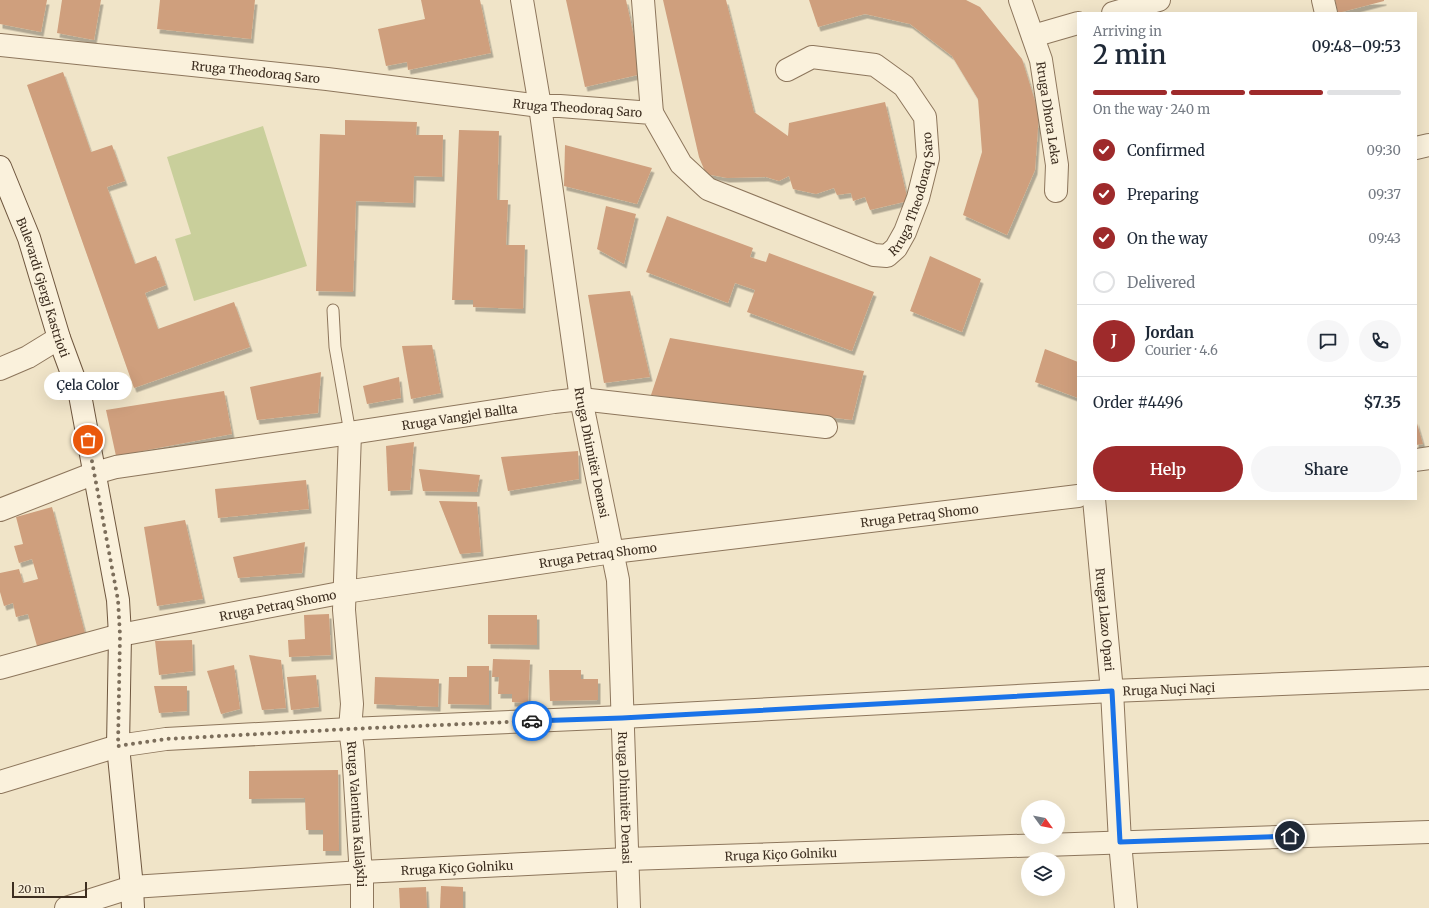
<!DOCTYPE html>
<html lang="en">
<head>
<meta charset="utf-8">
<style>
  :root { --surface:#fff; --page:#f6f6f7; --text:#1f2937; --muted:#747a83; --line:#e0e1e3; --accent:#9e2a2b }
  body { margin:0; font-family:Merriweather,serif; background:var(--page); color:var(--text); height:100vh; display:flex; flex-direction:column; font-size:15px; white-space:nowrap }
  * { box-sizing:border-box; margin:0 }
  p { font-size:13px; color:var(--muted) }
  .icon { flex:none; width:22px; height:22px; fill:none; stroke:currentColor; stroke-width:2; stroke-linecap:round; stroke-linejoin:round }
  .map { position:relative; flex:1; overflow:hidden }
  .side { position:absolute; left:1077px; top:12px; width:340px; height:488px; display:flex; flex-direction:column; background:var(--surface); border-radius:0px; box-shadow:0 4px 16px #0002 }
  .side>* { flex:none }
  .needle { width:26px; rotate:123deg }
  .tools { position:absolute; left:1021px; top:800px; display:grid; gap:8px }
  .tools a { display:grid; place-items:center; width:44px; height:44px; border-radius:50%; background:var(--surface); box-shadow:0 4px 16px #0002; font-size:20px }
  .scale { position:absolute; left:12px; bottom:10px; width:75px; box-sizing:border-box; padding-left:4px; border:2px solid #3d2e20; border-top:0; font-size:11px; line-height:14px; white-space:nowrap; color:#3d2e20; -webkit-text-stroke:3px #f7eed8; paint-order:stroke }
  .pin { position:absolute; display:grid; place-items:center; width:34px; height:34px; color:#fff; margin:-17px; border:2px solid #fff; border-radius:50%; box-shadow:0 1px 4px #0007 }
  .courier { position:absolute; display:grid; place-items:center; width:40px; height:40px; margin:-20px; border:3px solid #1a73e8; border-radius:50%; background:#fff; color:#222; box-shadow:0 1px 5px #0007 }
  .bubble { position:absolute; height:28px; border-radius:14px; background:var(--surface); box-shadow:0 4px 16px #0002; font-size:13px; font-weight:600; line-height:28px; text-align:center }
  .summary em { font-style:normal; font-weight:600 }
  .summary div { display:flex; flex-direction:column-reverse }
  .summary { display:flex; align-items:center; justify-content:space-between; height:68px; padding:0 16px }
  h1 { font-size:26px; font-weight:600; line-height:30px }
  .bar { display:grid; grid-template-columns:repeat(4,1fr); gap:6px 4px; align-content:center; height:48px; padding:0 16px }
  .bar i { height:5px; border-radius:3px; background:var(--line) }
  .bar .active { background:var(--accent) }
  .bar p { grid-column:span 4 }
  .line { display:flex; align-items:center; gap:10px; padding:0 16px; border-top:1px solid var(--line) }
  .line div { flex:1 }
  .round { display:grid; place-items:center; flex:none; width:42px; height:42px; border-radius:21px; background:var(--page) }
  ol { padding:0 16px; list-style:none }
  li { display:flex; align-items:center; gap:12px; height:44px }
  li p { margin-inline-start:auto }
  li .icon { padding:4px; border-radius:50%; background:var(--accent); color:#fff; stroke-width:4 }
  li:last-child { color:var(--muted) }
  li i { width:22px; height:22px; border:2px solid var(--line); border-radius:50% }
  .action { display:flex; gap:8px; margin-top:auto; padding:8px 16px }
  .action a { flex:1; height:46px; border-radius:24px; background:var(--accent); color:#fff; font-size:16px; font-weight:600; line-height:46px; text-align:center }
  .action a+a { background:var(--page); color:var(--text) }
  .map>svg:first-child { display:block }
  .green { fill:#c9cf9b }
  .building { fill:#cf9f7d; filter:url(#shadow) }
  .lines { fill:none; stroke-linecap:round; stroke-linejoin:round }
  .service-casing { stroke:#8d765c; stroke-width:13 }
  .minor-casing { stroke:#8d765c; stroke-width:24 }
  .secondary-casing { stroke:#6f573f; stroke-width:24 }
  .service { stroke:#faf1dc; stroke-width:11 }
  .minor { stroke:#faf1dc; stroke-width:22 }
  .secondary { stroke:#faf1dc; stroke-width:22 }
  .done { stroke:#7c6e5b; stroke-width:4; stroke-dasharray:0 7.2 }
  .route { stroke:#1a73e8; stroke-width:5 }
  .labels { text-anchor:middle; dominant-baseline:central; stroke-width:4; stroke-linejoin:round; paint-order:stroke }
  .street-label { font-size:12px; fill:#3d2e20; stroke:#f7eed8 }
</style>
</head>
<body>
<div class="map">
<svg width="1429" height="908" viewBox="0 0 1429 908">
  <defs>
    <filter id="shadow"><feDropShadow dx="2.5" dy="4.5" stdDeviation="0" flood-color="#0004"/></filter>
  </defs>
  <rect width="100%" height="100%" fill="#f0e4c8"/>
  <polygon class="green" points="263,126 307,266 194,301 175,239 191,234 167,157"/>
  <g class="building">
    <polygon points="0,0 47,0 41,32 0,24"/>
    <polygon points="62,0 101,0 94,40 57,33"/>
    <polygon points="160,0 255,0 251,39 157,29"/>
    <polygon points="421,0 480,0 491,53 408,70 407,62 386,66 378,29 425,19"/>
    <polygon points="566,0 626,0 642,74 585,87"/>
    <polygon points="663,0 726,0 754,112 788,136 789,123 885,102 908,201 870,210 865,197 853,201 851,193 837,195 834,188 816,194 793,189 789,176 779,181 766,177 727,178 706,174 699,157"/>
    <polygon points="809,0 966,0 980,7 1022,59 1039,114 1035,170 1007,235 963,215 982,152 978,99 952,56 910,24 865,14 818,27"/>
    <polygon points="1335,0 1384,0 1384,1 1338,13"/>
    <polygon points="63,72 91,152 112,145 125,181 107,187 135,264 156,256 166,285 145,293 158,329 234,302 250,347 134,388 27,85"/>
    <polygon points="345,120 417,122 416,135 443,135 442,177 414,176 413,203 356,201 353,292 316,291 320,134 345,135"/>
    <polygon points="459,130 499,131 497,200 508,200 506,245 525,245 523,309 473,307 473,300 452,300"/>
    <polygon points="565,145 652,168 637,204 564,186"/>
    <polygon points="606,206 636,214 624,264 597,249"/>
    <polygon points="667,216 753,248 750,257 766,262 769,253 874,292 852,351 747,312 755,290 735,283 728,303 646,272"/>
    <polygon points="930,256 981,279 962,332 910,311"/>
    <polygon points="630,291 650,377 604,383 588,295"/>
    <polygon points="670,338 864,371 852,420 651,395"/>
    <polygon points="432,345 441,393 411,399 402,346"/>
    <polygon points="1045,349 1078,362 1078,398 1035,382"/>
    <polygon points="321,372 318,413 257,420 250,387"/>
    <polygon points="399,377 401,398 367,404 363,386"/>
    <polygon points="224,391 232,434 116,456 106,410"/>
    <polygon points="1416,421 1416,420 1423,444 1416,445"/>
    <polygon points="414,442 410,490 388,491 386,446"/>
    <polygon points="578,451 579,479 508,491 501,457"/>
    <polygon points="419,469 480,475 477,492 423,491"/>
    <polygon points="306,480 309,509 218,518 215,489"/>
    <polygon points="439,501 477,502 481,552 460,554"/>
    <polygon points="52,507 85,633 37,646 28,614 16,617 13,603 4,606 0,592 0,573 19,569 23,583 38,579 32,559 19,563 14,546 23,544 16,517"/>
    <polygon points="185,520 203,599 157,606 144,527"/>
    <polygon points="305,542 302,573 238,578 233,557"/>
    <polygon points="329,614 331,655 289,657 288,640 305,639 304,615"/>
    <polygon points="488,615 537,615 537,645 488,644"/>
    <polygon points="192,640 193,671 159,675 155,641"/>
    <polygon points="249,655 281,660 286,708 262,710"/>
    <polygon points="493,659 530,660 528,703 512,702 512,694 498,694 499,677 492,677"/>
    <polygon points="234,665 240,709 221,714 207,671"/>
    <polygon points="467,666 489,666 489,705 448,704 449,677 467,677"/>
    <polygon points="549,670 581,670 581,679 598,679 598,700 550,701"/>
    <polygon points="316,675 319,707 291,710 287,677"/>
    <polygon points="375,677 439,679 438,707 374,704"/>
    <polygon points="154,686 187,686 187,711 159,713"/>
    <polygon points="338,770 339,851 323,851 323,830 306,830 305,798 249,799 249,771"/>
    <polygon points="441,886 463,887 463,908 440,908"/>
    <polygon points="426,887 427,908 400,908 399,888"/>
  </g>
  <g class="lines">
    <g class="service-casing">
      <polyline id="service" points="333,310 335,347 350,433"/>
    </g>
    <g class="minor-casing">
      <g id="minor">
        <path id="s1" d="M522,0L540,106L581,399L618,580L629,908"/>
        <polyline points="643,0 652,113"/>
        <path id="s2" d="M1020,0L1041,60L1057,165L1056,191"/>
        <polyline points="1323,0 1326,13"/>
        <polyline points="1113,13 1159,0"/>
        <polyline points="1033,36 1078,23"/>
        <path id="s3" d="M0,45L327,79L540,106H560L652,113L681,164L708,189L874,255L887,256L896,248L905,232L918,198L928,158L925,117L904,86L875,65L812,57L787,70"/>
        <polyline points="1416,148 1429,145"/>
        <polyline points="0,369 28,357 59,338"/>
        <path id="s4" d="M350,433L344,610L352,704L350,729L353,751L360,860L362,872V908"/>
        <polyline points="1416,460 1429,458"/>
        <path id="s5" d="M1094,499L1112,691L1120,842L1126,908"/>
        <path id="s6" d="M0,510L95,473L116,467L350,433L554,402L581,399L826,427"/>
        <path id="s7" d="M0,668L120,635L345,592L613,552L1078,496"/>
        <path id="s8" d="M0,782L118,746L166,739L350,729L622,717L1112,691L1429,678"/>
        <path id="s9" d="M66,908L132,887L362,872L628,859L1429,832"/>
      </g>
    </g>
    <g class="secondary-casing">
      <g id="secondary">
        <path id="s10" d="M0,167L29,238L59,338L80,395L118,600L120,635L118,746L132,887L133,908"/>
      </g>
    </g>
    <use href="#service" class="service"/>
    <use href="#minor" class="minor"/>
    <use href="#secondary" class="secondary"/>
  </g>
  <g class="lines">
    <polyline class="done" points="88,440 118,600 120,635 118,746 166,739 350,729 532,721"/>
    <polyline class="route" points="532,721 622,718 1112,691 1120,842 1290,836"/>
  </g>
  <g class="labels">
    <g class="street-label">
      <text stroke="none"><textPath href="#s3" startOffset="257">Rruga Theodoraq Saro</textPath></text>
      <text stroke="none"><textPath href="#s3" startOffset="581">Rruga Theodoraq Saro</textPath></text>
      <text stroke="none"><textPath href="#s2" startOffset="117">Rruga Dhora Leka</textPath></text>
      <text stroke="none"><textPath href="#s3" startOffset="1012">Rruga Theodoraq Saro</textPath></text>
      <text stroke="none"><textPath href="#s10" startOffset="128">Bulevardi Gjergj Kastrioti</textPath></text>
      <text stroke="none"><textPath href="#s6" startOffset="471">Rruga Vangjel Ballta</textPath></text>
      <text stroke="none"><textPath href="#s1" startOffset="458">Rruga Dhimitër Denasi</textPath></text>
      <text stroke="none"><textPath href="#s7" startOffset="933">Rruga Petraq Shomo</textPath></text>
      <text stroke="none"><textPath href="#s7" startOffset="609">Rruga Petraq Shomo</textPath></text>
      <text stroke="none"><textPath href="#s7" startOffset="285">Rruga Petraq Shomo</textPath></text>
      <text stroke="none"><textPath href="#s5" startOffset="121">Rruga Llazo Opari</textPath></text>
      <text stroke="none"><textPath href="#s8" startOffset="1176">Rruga Nuçi Naçi</textPath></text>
      <text stroke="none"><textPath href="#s1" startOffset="806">Rruga Dhimitër Denasi</textPath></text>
      <text stroke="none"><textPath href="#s4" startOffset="382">Rruga Valentina Kallajxhi</textPath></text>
      <text stroke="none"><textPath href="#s9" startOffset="719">Rruga Kiço Golniku</textPath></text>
      <text stroke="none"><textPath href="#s9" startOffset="395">Rruga Kiço Golniku</textPath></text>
    </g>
  </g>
</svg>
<div class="tools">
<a><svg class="needle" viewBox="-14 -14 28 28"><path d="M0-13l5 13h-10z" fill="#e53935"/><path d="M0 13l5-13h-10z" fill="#747a83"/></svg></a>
<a><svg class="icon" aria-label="layers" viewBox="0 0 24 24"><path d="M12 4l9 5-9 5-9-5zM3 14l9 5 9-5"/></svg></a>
</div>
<div class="scale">20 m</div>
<div class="pin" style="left:88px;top:440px;background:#ea580c"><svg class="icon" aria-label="bag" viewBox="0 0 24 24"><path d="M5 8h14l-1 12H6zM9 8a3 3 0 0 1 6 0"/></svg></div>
<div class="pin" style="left:1290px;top:836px;background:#1f2937"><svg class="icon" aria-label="home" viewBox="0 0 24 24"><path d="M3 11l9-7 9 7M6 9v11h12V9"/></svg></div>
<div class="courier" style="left:532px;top:721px"><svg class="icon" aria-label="car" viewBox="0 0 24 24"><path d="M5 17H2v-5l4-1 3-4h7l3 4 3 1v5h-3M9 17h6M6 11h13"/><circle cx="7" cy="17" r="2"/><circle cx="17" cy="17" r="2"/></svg></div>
<div class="bubble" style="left:44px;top:372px;width:88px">Çela Color</div>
<section class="side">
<div class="summary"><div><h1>2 min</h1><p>Arriving in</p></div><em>09:48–09:53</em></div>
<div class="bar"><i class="active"></i><i class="active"></i><i class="active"></i><i></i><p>On the way · 240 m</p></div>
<ol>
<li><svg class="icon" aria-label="check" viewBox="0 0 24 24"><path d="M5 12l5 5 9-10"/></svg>Confirmed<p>09:30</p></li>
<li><svg class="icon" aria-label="check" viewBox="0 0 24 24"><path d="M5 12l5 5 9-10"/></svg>Preparing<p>09:37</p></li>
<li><svg class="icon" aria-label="check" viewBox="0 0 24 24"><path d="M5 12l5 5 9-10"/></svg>On the way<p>09:43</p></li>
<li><i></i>Delivered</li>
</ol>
<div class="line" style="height:72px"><b class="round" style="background:var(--accent);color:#fff">J</b><div><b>Jordan</b><p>Courier · 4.6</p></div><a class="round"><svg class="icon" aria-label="chat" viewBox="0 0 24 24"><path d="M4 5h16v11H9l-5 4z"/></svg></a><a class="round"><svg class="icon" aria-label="phone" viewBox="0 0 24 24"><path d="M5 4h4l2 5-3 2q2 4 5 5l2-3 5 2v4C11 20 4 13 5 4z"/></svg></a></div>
<div class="line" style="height:52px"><div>Order #4496</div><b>$7.35</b></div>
<div class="action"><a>Help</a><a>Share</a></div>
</section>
</div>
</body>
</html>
